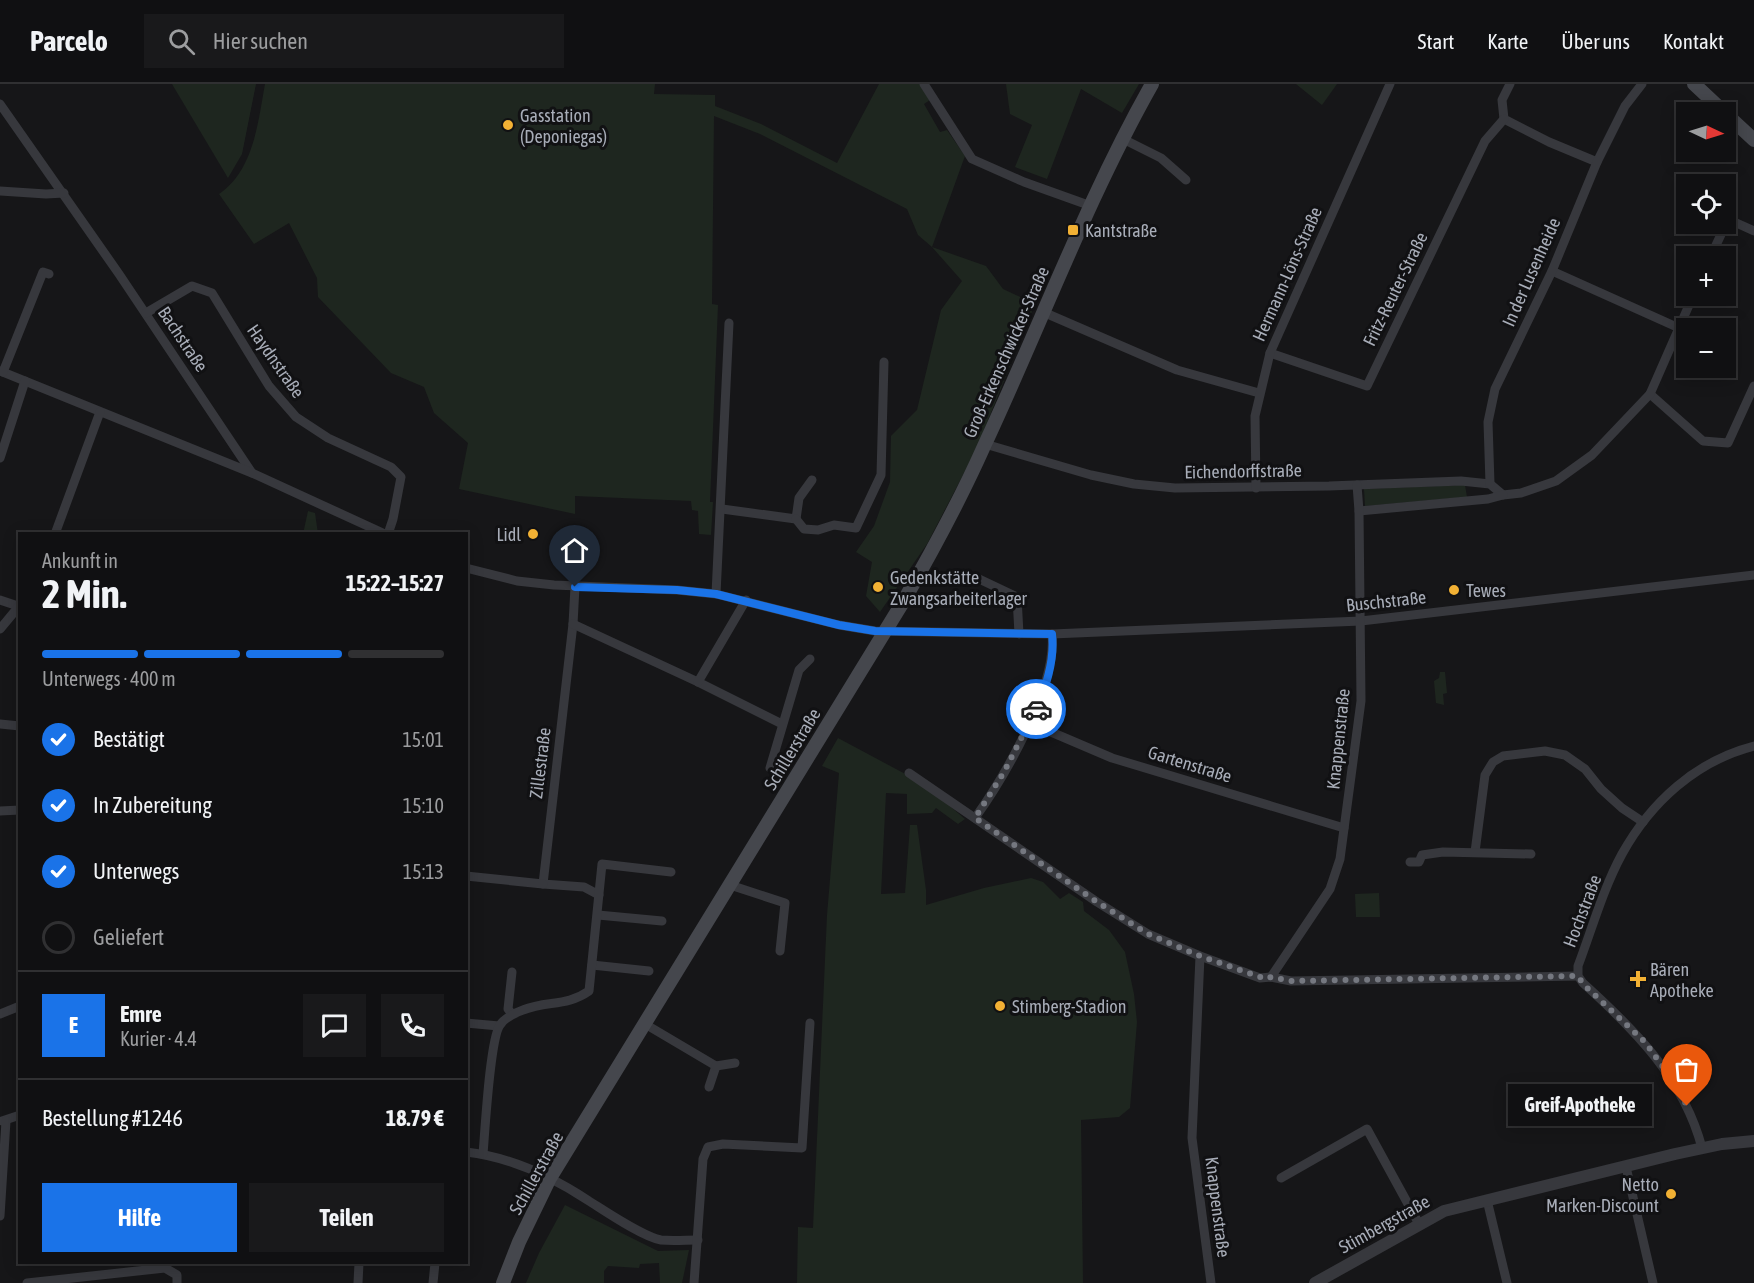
<!DOCTYPE html>
<html lang="de">
<head>
<meta charset="utf-8">
<style>
  :root { --surface:#101012; --page:#19191b; --text:#f1f3f6; --muted:#9c9d9f; --line:#303032; --accent:#1a73e8 }
  body { margin:0; font-family:"Asap Condensed",sans-serif; background:var(--page); color:var(--text); height:100vh; display:flex; flex-direction:column; font-size:22px; white-space:nowrap }
  * { box-sizing:border-box; margin:0 }
  p { font-size:20px; color:var(--muted) }
  .icon { flex:none; width:33px; height:33px; fill:none; stroke:currentColor; stroke-width:2; stroke-linecap:round; stroke-linejoin:round }
  .map { position:relative; flex:1; overflow:hidden }
  .details { position:absolute; left:18px; top:448px; width:450px; height:732px; display:flex; flex-direction:column; background:var(--surface); border-radius:0px; box-shadow:0 3px 15px #0003,0 0 0 2px var(--line) }
  .details>* { flex:none }
  .needle { width:39px; rotate:94deg }
  .fabs { position:absolute; left:1676px; top:18px; display:grid; gap:12px }
  .fabs a { display:grid; place-items:center; width:60px; height:60px; border-radius:0px; background:var(--surface); box-shadow:0 3px 15px #0003,0 0 0 2px var(--line); font-size:30px }
  .pin { position:absolute; display:grid; place-items:center; width:51px; height:51px; color:#fff; margin:-62px -26px; border-radius:50% 50% 50% 0; rotate:-45deg; box-shadow:0 0 6px #0007 }
  .pin .icon { rotate:45deg }
  .courier { position:absolute; display:grid; place-items:center; width:60px; height:60px; margin:-30px; border:4px solid #1a73e8; border-radius:50%; background:#fff; color:#222; box-shadow:0 2px 8px #0007 }
  .bubble { position:absolute; height:42px; border-radius:0px; background:var(--surface); box-shadow:0 3px 15px #0003,0 0 0 2px var(--line); font-size:20px; font-weight:700; line-height:42px; text-align:center }
  .headline em { font-style:normal; font-weight:700 }
  .headline div { display:flex; flex-direction:column-reverse }
  .headline { display:flex; align-items:center; justify-content:space-between; height:102px; padding:0 24px }
  h1 { font-size:39px; font-weight:700; line-height:45px }
  .bar { display:grid; grid-template-columns:repeat(4,1fr); gap:9px 6px; align-content:center; height:72px; padding:0 24px }
  .bar i { height:8px; border-radius:4px; background:var(--line) }
  .bar .selected { background:var(--accent) }
  .bar p { grid-column:span 4 }
  .line { display:flex; align-items:center; gap:15px; padding:0 24px; border-top:2px solid var(--line) }
  .line div { flex:1 }
  .round { display:grid; place-items:center; flex:none; width:63px; height:63px; border-radius:0px; background:var(--page) }
  ol { padding:0 24px; list-style:none }
  li { display:flex; align-items:center; gap:18px; height:66px }
  li p { margin-inline-start:auto }
  li .icon { padding:6px; border-radius:50%; background:var(--accent); color:#fff; stroke-width:4 }
  li:last-child { color:var(--muted) }
  li i { width:33px; height:33px; border:3px solid var(--line); border-radius:50% }
  .cta { display:flex; gap:12px; margin-top:auto; padding:12px 24px }
  .cta a { flex:1; height:69px; border-radius:0px; background:var(--accent); color:#fff; font-size:24px; font-weight:700; line-height:69px; text-align:center }
  .cta a+a { background:var(--page); color:var(--text) }
  header { display:flex; align-items:center; gap:36px; box-sizing:border-box; height:84px; padding:0 30px; background:var(--surface); border-bottom:2px solid var(--line) }
  header strong { font-size:28px }
  nav { display:flex; gap:33px; margin-inline-start:auto; font-size:21px }
  .search { width:420px; height:54px; background:var(--page); display:flex; align-items:center; gap:15px; box-sizing:border-box; padding:0 21px; border-radius:0px; color:var(--muted); font-size:22px }
  .map>svg:first-child { display:block }
  .green { fill:#1e261f }
  .lines { fill:none; stroke-linecap:round; stroke-linejoin:round }
  .minor { stroke:#37383d; stroke-width:9 }
  .tertiary { stroke:#37383d; stroke-width:12 }
  .secondary { stroke:#45474d; stroke-width:14 }
  .done { stroke:#757880; stroke-width:6; stroke-dasharray:0 10.8 }
  .route { stroke:#1a73e8; stroke-width:8 }
  .poi-dot { fill:#f2b134; stroke:#111113; stroke-width:2 }
  .labels { text-anchor:middle; dominant-baseline:central; stroke-width:6; stroke-linejoin:round; paint-order:stroke }
  .poi-label { font-size:18px; fill:#a8adb8; stroke:#111113; text-anchor:start }
  .street-label { font-size:18px; fill:#a8adb8; stroke:#111113 }
</style>
</head>
<body>
<header>
<strong>Parcelo</strong>
<div class="search"><svg class="icon" aria-label="search" viewBox="0 0 24 24"><circle cx="10" cy="10" r="6"/><path d="M15 15l6 6"/></svg>Hier suchen</div>
<nav><a>Start</a><a>Karte</a><a>Über uns</a><a>Kontakt</a></nav>
</header>
<div class="map">
<svg width="1754" height="1199" viewBox="0 0 1754 1199">
  <rect width="100%" height="100%" fill="#161618"/>
  <g class="green">
    <polygon points="172,0 256,0 242,70 228,94"/>
    <path d="M265,0H655L654,10L715,11V22L761,40L837,79L879,0H920L930,16L924,20L940,48L947,46L965,72L932,163L986,182L1003,205L1035,220L976,366L927,460L880,528L866,512L872,478L856,468L874,442L890,398L891,352L917,326L941,226L962,197L932,163L918,151L907,125L760,50L714,32L712,220L718,221L710,418H713L711,451L699,450L698,427L692,426L691,417L575,412V430L459,405L468,359L434,329L424,303L391,289L318,213L317,194L289,139L254,160L219,110C254,86 258,38 265,0Z"/>
    <polygon points="1006,0 1139,0 1122,29 1081,5 1047,95 1015,83 1032,41 1010,30"/>
    <polygon points="1296,0 1337,0 1322,21"/>
    <polygon points="1465,401 1467,413 1365,422 1364,405"/>
    <polygon points="308,427 315,429 318,450 303,450"/>
    <polygon points="1440,588 1445,588 1447,609 1443,610 1444,621 1436,619 1434,597 1439,594"/>
    <polygon points="838,654 924,700 965,735 958,740 936,724 932,729 907,730 907,710 886,709 881,810 905,809 910,741 917,741 926,806 926,821 984,804 1031,794 1043,798 1060,815 1069,809 1083,818 1084,827 1109,846 1125,868 1134,910 1137,938 1130,1024 1119,1033 1081,1036 1083,1199 797,1199 798,1143 813,1144 827,831 839,689 822,682"/>
    <polygon points="1379,809 1380,833 1356,833 1355,810"/>
    <polygon points="565,1121 658,1167 689,1166 682,1199 660,1199 659,1179 640,1180 639,1184 608,1182 604,1187 604,1199 526,1199 539,1169"/>
  </g>
  <g class="lines">
    <g class="minor">
      <polyline points="924,0 972,75 1024,98 1091,122"/>
      <polyline points="1510,0 1502,16 1504,35 1549,58 1597,78"/>
      <polyline points="0,20 119,190 252,389"/>
      <polyline points="1123,55 1161,74 1186,96"/>
      <polyline points="0,107 46,110 64,109"/>
      <polyline points="1711,172 1724,144 1732,137 1754,147"/>
      <polyline points="1552,187 1679,244"/>
      <polyline points="1043,228 1177,286 1259,309"/>
      <polyline points="146,229 192,202 212,209 269,302 296,333 328,354 391,383 401,393 393,435 388,450"/>
      <polyline points="1270,269 1367,302 1485,57 1504,35"/>
      <polyline points="0,287 252,389 385,450"/>
      <polyline points="3,288 43,188 49,190"/>
      <polyline points="1650,310 1703,357 1728,359 1754,302"/>
      <polyline points="985,360 1091,391 1134,400 1175,404 1329,402 1461,397 1490,400 1503,411 1521,409 1556,397 1592,371 1650,310 1693,212"/>
      <polyline points="0,374 25,297"/>
      <polyline points="1490,400 1488,338 1495,305 1552,187 1597,78 1625,22 1642,0"/>
      <polyline points="1256,404 1255,332 1270,269 1390,0"/>
      <polyline points="722,425 796,435 799,414 812,396"/>
      <polyline points="1359,427 1488,415 1503,411"/>
      <polyline points="796,435 804,445 818,446 834,441 856,444 881,391 884,278"/>
      <polyline points="55,450 100,328"/>
      <polyline points="466,484 517,497 554,501 677,506 716,510 839,541 875,547 1052,550 1361,537 1754,491"/>
      <polyline points="953,495 977,494 1017,513 1019,550"/>
      <polyline points="575,503 573,540 543,800 584,803 599,811"/>
      <polyline points="716,510 729,239"/>
      <polyline points="0,516 18,522"/>
      <polyline points="573,540 698,598 782,640"/>
      <polyline points="0,545 20,521"/>
      <polyline points="698,598 746,516"/>
      <polyline points="1030,639 1112,674 1344,744"/>
      <polyline points="0,640 20,642"/>
      <polyline points="770,684 799,586 810,575"/>
      <polyline points="909,689 1097,818 1148,850 1200,872 1260,894 1271,893 1291,897 1578,892"/>
      <polyline points="0,727 20,726"/>
      <path d="M975,734C1005,692 1057,603 1052,550"/>
      <polyline points="1475,768 1485,691 1493,678 1503,672 1545,667 1565,671 1585,685 1601,705 1622,724 1643,738"/>
      <polyline points="1410,778 1419,778 1422,771 1443,768 1531,770"/>
      <polyline points="466,792 543,800"/>
      <polyline points="730,801 785,819 780,867"/>
      <polyline points="598,831 662,837"/>
      <polyline points="1200,872 1192,1054 1211,1199"/>
      <polyline points="592,881 649,887"/>
      <polyline points="1271,893 1330,805 1340,775 1361,617 1359,427 1357,401"/>
      <polyline points="0,930 20,922"/>
      <polyline points="512,930 508,925 512,888"/>
      <polyline points="466,939 499,942"/>
      <polyline points="645,940 716,982 709,1003"/>
      <polyline points="716,982 735,979"/>
      <polyline points="2,1037 20,1031"/>
      <path d="M1702,1064C1684,995 1635,946 1583,899L1578,892V882C1592,845 1603,805 1622,770C1651,718 1696,677 1754,662"/>
      <path d="M466,1068C511,1073 551,1092 589,1117C605,1127 643,1153 661,1156C673,1157 686,1156 698,1156"/>
      <path d="M483,1070C485,1047 490,955 500,941C505,933 515,929 523,926C547,916 566,923 589,907L602,780L671,788"/>
      <polyline points="1626,1083 1653,1199"/>
      <polyline points="1281,1094 1367,1045 1419,1140"/>
      <polyline points="1487,1116 1507,1199"/>
      <polyline points="0,1132 6,1037"/>
      <polyline points="27,1199 165,1184 177,1191 177,1199"/>
      <polyline points="358,1199 359,1179"/>
      <polyline points="433,1199 435,1179"/>
      <polyline points="694,1199 703,1075 708,1063 723,1060 802,1064 810,939"/>
    </g>
    <polyline class="tertiary" points="1315,1199 1444,1127 1675,1070 1722,1060 1754,1057"/>
    <g class="secondary">
      <polyline points="1694,0 1724,28"/>
      <polyline points="1725,29 1754,56"/>
      <path d="M503,1199L519,1158L550,1094L903,518C933,466 961,414 985,360C1041,240 1087,115 1152,0"/>
    </g>
  </g>
  <g class="lines">
    <polyline class="done" points="1036,625 1004,688 975,734 1097,818 1148,850 1200,872 1266,895 1271,893 1292,897 1578,892 1583,900 1645,958 1674,998 1687,1022"/>
    <path class="route" d="M575,503L677,506L716,510L839,541L875,547L1052,550C1055,575 1046,603 1036,625"/>
  </g>
  <g class="poi-dot">
    <circle cx="508" cy="41" r="6"/>
    <rect x="1067" y="140" width="12" height="12" rx="3"/>
    <circle cx="533" cy="450" r="6"/>
    <circle cx="878" cy="503" r="6"/>
    <circle cx="1454" cy="506" r="6"/>
    <path d="M1635 886h6v6h6v6h-6v6h-6v-6h-6v-6h6z"/>
    <circle cx="1000" cy="922" r="6"/>
    <circle cx="1671" cy="1110" r="6"/>
  </g>
  <g class="labels">
    <g class="poi-label">
      <text x="520" y="31">Gasstation<tspan x="520" dy="21">(Deponiegas)</tspan></text>
      <text x="1085" y="146">Kantstraße</text>
      <text x="521" y="450" text-anchor="end">Lidl</text>
      <text x="890" y="493">Gedenkstätte<tspan x="890" dy="21">Zwangsarbeiterlager</tspan></text>
      <text x="1466" y="506">Tewes</text>
      <text x="1650" y="885">Bären<tspan x="1650" dy="21">Apotheke</tspan></text>
      <text x="1012" y="922">Stimberg-Stadion</text>
      <text x="1659" y="1100" text-anchor="end">Netto<tspan x="1659" dy="21">Marken-Discount</tspan></text>
    </g>
    <g class="street-label">
      <text transform="translate(1531 188) rotate(-66)">In der Lusenheide</text>
      <text transform="translate(1287 190) rotate(-66)">Hermann-Löns-Straße</text>
      <text transform="translate(1395 205) rotate(-64)">Fritz-Reuter-Straße</text>
      <text transform="translate(183 255) rotate(56)">Bachstraße</text>
      <text transform="translate(1006 268) rotate(-66)">Groß-Erkenschwicker-Straße</text>
      <text transform="translate(276 277) rotate(55)">Haydnstraße</text>
      <text transform="translate(1243 387) rotate(-1)">Eichendorffstraße</text>
      <text transform="translate(1386 517) rotate(-6)">Buschstraße</text>
      <text transform="translate(1338 655) rotate(-84)">Knappenstraße</text>
      <text transform="translate(792 665) rotate(-59)">Schillerstraße</text>
      <text transform="translate(540 679) rotate(-83)">Zillestraße</text>
      <text transform="translate(1190 680) rotate(17)">Gartenstraße</text>
      <text transform="translate(1582 827) rotate(-69)">Hochstraße</text>
      <text transform="translate(536 1089) rotate(-61)">Schillerstraße</text>
      <text transform="translate(1218 1123) rotate(83)">Knappenstraße</text>
      <text transform="translate(1384 1140) rotate(-29)">Stimbergstraße</text>
    </g>
  </g>
</svg>
<div class="fabs">
<a><svg class="needle" viewBox="-14 -14 28 28"><path d="M0-13l5 13h-10z" fill="#e53935"/><path d="M0 13l5-13h-10z" fill="#9c9d9f"/></svg></a>
<a><svg class="icon" aria-label="locate" viewBox="0 0 24 24"><circle cx="12" cy="12" r="6"/><path d="M12 2v4M12 18v4M2 12h4M18 12h4"/></svg></a>
<a>+</a>
<a>−</a>
</div>
<div class="pin" style="left:1687px;top:1022px;background:#ea580c"><svg class="icon" aria-label="bag" viewBox="0 0 24 24"><path d="M5 8h14l-1 12H6zM9 8a3 3 0 0 1 6 0"/></svg></div>
<div class="pin" style="left:575px;top:503px;background:#1f2937"><svg class="icon" aria-label="home" viewBox="0 0 24 24"><path d="M3 11l9-7 9 7M6 9v11h12V9"/></svg></div>
<div class="courier" style="left:1036px;top:625px"><svg class="icon" aria-label="car" viewBox="0 0 24 24"><path d="M5 17H2v-5l4-1 3-4h7l3 4 3 1v5h-3M9 17h6M6 11h13"/><circle cx="7" cy="17" r="2"/><circle cx="17" cy="17" r="2"/></svg></div>
<div class="bubble" style="left:1508px;top:1000px;width:144px">Greif-Apotheke</div>
<section class="details">
<div class="headline"><div><h1>2 Min.</h1><p>Ankunft in</p></div><em>15:22–15:27</em></div>
<div class="bar"><i class="selected"></i><i class="selected"></i><i class="selected"></i><i></i><p>Unterwegs · 400 m</p></div>
<ol>
<li><svg class="icon" aria-label="check" viewBox="0 0 24 24"><path d="M5 12l5 5 9-10"/></svg>Bestätigt<p>15:01</p></li>
<li><svg class="icon" aria-label="check" viewBox="0 0 24 24"><path d="M5 12l5 5 9-10"/></svg>In Zubereitung<p>15:10</p></li>
<li><svg class="icon" aria-label="check" viewBox="0 0 24 24"><path d="M5 12l5 5 9-10"/></svg>Unterwegs<p>15:13</p></li>
<li><i></i>Geliefert</li>
</ol>
<div class="line" style="height:108px"><b class="round" style="background:var(--accent);color:#fff">E</b><div><b>Emre</b><p>Kurier · 4.4</p></div><a class="round"><svg class="icon" aria-label="chat" viewBox="0 0 24 24"><path d="M4 5h16v11H9l-5 4z"/></svg></a><a class="round"><svg class="icon" aria-label="phone" viewBox="0 0 24 24"><path d="M5 4h4l2 5-3 2q2 4 5 5l2-3 5 2v4C11 20 4 13 5 4z"/></svg></a></div>
<div class="line" style="height:78px"><div>Bestellung #1246</div><b>18.79 €</b></div>
<div class="cta"><a>Hilfe</a><a>Teilen</a></div>
</section>
</div>
</body>
</html>
